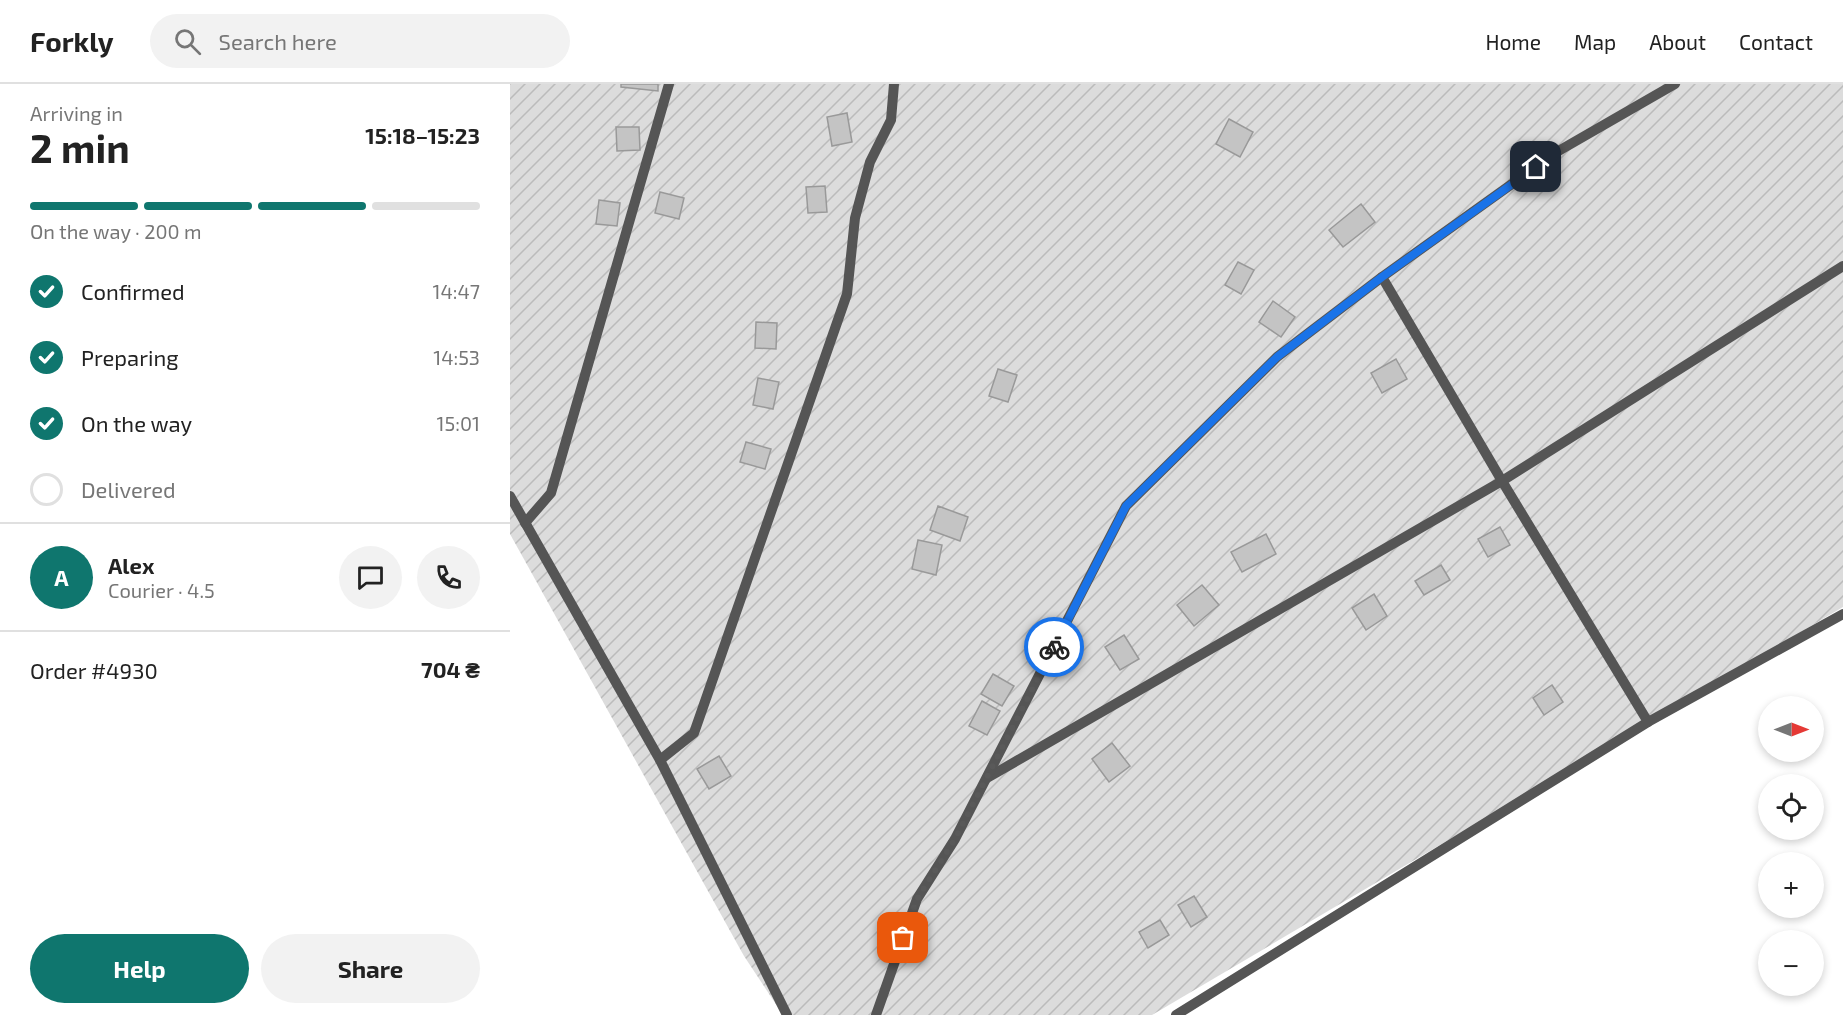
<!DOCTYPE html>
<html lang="en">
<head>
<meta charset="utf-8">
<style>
  :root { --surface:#fff; --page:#f2f2f2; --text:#222; --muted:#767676; --line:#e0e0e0; --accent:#0f766e }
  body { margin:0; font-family:"Exo 2",sans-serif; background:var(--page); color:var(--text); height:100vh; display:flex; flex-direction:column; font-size:22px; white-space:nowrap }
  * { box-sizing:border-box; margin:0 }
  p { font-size:20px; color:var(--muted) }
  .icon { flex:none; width:33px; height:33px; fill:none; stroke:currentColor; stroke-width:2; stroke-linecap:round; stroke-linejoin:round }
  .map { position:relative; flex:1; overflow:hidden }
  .drawer { display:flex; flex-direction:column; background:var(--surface); width:510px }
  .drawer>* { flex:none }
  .needle { width:39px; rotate:90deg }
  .fabs { position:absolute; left:1248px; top:612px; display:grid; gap:12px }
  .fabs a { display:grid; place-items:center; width:66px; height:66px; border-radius:50%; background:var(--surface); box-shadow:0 3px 9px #0003; font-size:30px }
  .pin { position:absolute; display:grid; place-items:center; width:51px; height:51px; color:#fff; margin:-26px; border-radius:12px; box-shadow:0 3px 9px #0006 }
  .courier { position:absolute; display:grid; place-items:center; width:60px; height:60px; margin:-30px; border:4px solid #1a73e8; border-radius:50%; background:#fff; color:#222; box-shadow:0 2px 8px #0007 }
  .head em { font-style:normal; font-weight:700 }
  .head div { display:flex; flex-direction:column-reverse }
  .head { display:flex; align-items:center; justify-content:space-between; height:102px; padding:0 30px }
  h1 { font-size:39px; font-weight:700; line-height:45px }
  .bar { display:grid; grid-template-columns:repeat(4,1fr); gap:9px 6px; align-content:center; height:72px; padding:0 30px }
  .bar i { height:8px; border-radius:4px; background:var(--line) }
  .bar .selected { background:var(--accent) }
  .bar p { grid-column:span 4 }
  .line { display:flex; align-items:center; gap:15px; padding:0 30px; border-top:2px solid var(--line) }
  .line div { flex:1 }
  .round { display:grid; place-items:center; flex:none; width:63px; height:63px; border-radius:32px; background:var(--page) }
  ol { padding:0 30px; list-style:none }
  li { display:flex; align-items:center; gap:18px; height:66px }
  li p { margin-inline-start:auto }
  li .icon { padding:6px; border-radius:50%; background:var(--accent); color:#fff; stroke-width:4 }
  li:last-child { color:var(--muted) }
  li i { width:33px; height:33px; border:3px solid var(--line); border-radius:50% }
  .primary-button { display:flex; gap:12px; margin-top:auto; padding:12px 30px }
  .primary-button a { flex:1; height:69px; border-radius:36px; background:var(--accent); color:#fff; font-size:24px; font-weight:700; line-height:69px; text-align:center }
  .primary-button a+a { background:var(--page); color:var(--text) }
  header { display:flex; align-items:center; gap:36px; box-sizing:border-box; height:84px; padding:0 30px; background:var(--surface); border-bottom:2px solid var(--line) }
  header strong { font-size:28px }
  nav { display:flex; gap:33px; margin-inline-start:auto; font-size:21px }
  .search { width:420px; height:54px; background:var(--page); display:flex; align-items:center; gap:15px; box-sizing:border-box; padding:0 21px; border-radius:33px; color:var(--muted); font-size:22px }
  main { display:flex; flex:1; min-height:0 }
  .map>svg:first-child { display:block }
  .garden { fill:url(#garden-furrows) }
  .building { fill:#c4c4c4; stroke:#999; stroke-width:1.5 }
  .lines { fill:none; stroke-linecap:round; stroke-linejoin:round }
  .lane { stroke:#555; stroke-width:10 }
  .done { stroke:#595959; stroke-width:6; stroke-dasharray:0 10.8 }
  .route { stroke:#1a73e8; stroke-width:8 }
</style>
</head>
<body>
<header>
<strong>Forkly</strong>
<div class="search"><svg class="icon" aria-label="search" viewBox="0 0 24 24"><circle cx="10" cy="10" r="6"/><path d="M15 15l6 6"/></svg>Search here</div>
<nav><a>Home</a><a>Map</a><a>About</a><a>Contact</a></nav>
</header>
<main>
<section class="drawer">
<div class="head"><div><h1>2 min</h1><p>Arriving in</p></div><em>15:18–15:23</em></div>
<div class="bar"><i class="selected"></i><i class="selected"></i><i class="selected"></i><i></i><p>On the way · 200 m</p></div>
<ol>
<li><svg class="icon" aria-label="check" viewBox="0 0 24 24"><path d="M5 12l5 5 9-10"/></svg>Confirmed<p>14:47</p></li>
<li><svg class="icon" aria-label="check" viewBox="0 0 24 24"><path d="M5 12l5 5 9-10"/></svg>Preparing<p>14:53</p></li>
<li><svg class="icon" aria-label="check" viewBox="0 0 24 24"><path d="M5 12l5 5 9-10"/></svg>On the way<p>15:01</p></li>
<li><i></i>Delivered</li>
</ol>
<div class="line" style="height:108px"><b class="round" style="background:var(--accent);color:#fff">A</b><div><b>Alex</b><p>Courier · 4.5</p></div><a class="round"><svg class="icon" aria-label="chat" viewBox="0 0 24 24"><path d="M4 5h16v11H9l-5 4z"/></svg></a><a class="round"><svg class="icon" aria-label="phone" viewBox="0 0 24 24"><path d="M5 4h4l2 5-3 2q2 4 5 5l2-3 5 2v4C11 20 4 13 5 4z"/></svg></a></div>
<div class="line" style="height:78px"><div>Order #4930</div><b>704 ₴</b></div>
<div class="primary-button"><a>Help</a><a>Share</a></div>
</section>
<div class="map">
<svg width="1333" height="931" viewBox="0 0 1333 931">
  <defs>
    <pattern id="garden-furrows" width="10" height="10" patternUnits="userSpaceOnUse" patternTransform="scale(1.5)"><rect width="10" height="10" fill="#dcdcdc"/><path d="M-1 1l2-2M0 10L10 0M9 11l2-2" fill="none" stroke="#bbb"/></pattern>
  </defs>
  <rect width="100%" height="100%" fill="#fff"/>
  <polygon class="garden" points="0,0 1333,0 1333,523 642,931 273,931 234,872 0,450"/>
  <g class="building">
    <polygon points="111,0 148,0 148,7 111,3"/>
    <polygon points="337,29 342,58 322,62 317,33"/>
    <polygon points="719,35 743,48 730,73 706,60"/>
    <polygon points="106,43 129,43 130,66 107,67"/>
    <polygon points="315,102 317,128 298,129 296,103"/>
    <polygon points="150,108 174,114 169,135 145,129"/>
    <polygon points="89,116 110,119 107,142 86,140"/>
    <polygon points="851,120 865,138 833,163 819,146"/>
    <polygon points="728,178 744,186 731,210 715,201"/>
    <polygon points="763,217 785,233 771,253 749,238"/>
    <polygon points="246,238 267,239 266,265 245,264"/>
    <polygon points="886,275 897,295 872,309 861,289"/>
    <polygon points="488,285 507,291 498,318 479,312"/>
    <polygon points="248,294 269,298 263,325 243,321"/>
    <polygon points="236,358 261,365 255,385 230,378"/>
    <polygon points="428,422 458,433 450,457 420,446"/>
    <polygon points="990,443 1000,461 978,473 968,455"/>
    <polygon points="756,450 766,470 732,488 721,468"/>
    <polygon points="408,456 432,461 426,491 402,485"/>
    <polygon points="931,481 940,496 914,511 905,497"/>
    <polygon points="692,501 709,521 684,542 667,521"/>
    <polygon points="864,510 877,532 856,546 842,524"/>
    <polygon points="614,551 629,575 610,586 595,563"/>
    <polygon points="483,590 504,602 492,622 471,610"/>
    <polygon points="1042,601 1053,618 1034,631 1023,614"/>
    <polygon points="472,617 490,627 477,651 459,642"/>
    <polygon points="602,659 620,682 599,698 582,675"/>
    <polygon points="209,672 221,692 199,705 187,685"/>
    <polygon points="684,812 697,833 681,843 668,821"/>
    <polygon points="650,836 659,851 638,864 629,848"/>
  </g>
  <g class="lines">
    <g class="lane">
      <polyline points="872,193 992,397 1138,638"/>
      <polyline points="0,412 150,676 277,931"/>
      <polyline points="15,439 41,409 159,0"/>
      <polyline points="150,676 184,649 337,210 345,134 360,78 381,36 384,0"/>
      <polyline points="477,694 992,397 1333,182"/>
      <polyline points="366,931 407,815 445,755 616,422 767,273 872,193 1045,69 1165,0"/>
      <polyline points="666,931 1138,638 1333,530"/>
    </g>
  </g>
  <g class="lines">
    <polyline class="done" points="393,854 407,815 445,755 544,563"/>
    <polyline class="route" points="544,563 616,422 767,273 872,193 1026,83"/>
  </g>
</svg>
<div class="fabs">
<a><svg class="needle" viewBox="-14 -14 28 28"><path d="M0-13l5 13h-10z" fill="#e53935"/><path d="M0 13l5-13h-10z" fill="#767676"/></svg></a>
<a><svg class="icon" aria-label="locate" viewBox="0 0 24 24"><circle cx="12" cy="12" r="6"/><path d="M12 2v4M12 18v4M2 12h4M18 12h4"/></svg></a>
<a>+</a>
<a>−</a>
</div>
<div class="pin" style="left:393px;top:854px;background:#ea580c"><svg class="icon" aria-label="bag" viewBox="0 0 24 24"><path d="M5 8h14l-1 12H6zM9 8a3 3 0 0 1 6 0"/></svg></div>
<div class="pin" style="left:1026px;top:83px;background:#1f2937"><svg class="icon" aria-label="home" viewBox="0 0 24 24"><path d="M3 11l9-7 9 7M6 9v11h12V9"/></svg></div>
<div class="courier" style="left:544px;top:563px"><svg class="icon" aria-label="bike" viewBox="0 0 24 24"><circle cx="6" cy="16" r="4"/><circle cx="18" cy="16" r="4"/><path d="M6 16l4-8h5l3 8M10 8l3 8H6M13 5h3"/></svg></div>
</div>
</main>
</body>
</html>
